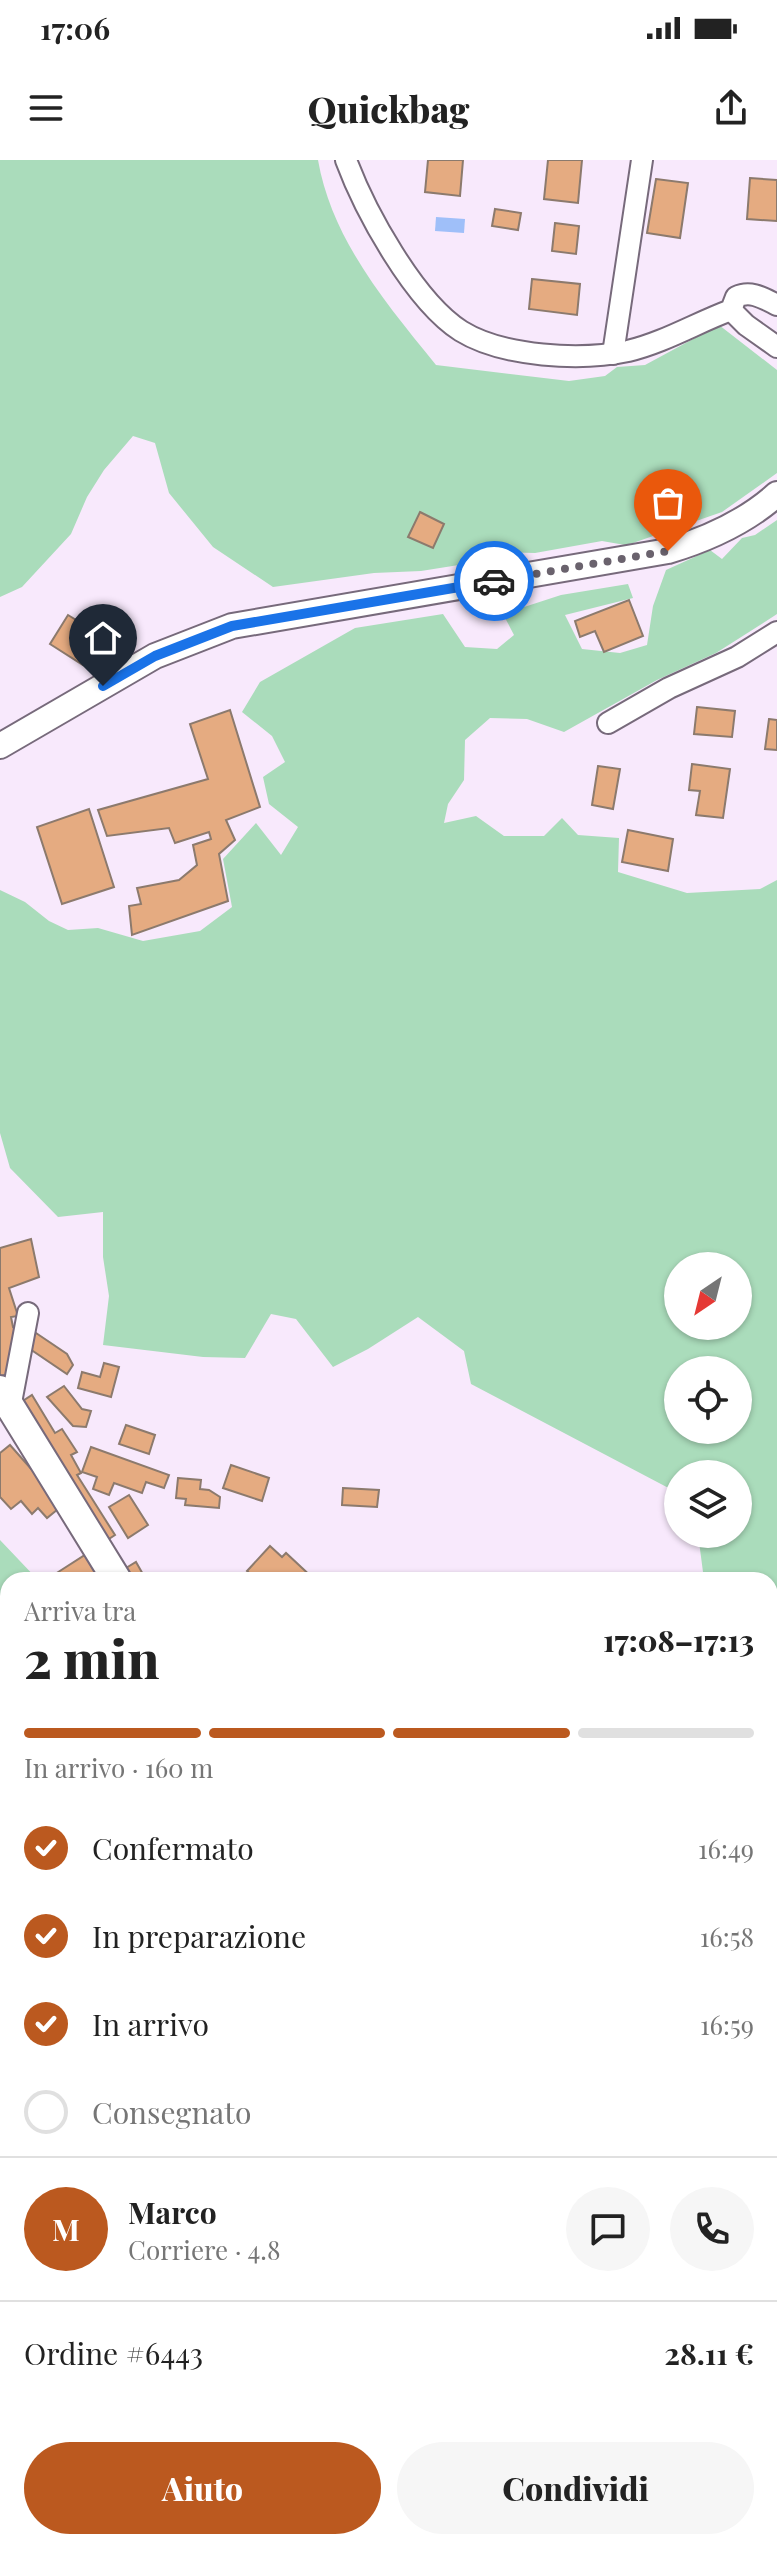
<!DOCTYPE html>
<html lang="it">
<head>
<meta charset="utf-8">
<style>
  :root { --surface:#fff; --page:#f6f6f6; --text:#222; --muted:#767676; --line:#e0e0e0; --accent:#bb591f }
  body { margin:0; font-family:"Playfair Display",serif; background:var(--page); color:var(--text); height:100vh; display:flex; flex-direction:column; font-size:30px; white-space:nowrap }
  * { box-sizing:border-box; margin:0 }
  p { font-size:26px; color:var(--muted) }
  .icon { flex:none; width:44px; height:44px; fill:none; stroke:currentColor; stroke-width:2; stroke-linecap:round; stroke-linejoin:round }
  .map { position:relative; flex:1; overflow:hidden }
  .drawer { position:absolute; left:0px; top:1412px; width:778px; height:978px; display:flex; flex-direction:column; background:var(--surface); border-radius:24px 24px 0 0; box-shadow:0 2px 6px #0004 }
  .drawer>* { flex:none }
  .needle { width:52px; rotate:215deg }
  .buttons { position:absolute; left:664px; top:1092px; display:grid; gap:16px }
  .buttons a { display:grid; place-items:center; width:88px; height:88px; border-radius:50%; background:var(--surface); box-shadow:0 2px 6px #0004; font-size:40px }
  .pin { position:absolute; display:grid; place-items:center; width:68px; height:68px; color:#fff; margin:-82px -34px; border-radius:50% 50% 50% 0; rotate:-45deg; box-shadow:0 0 8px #0007 }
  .pin .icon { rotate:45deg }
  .courier { position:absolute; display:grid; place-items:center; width:80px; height:80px; margin:-40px; border:6px solid #1a73e8; border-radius:50%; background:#fff; color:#222; box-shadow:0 2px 10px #0007 }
  .head em { font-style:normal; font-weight:800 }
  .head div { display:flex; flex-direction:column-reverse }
  .head { display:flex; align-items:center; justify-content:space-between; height:136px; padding:0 24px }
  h1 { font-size:52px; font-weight:800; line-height:60px }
  .bar { display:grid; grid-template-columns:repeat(4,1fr); gap:12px 8px; align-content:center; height:96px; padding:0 24px }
  .bar i { height:10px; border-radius:6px; background:var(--line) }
  .bar .active { background:var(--accent) }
  .bar p { grid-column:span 4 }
  .line { display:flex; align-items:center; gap:20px; padding:0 24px; border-top:2px solid var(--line) }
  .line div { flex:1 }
  .round { display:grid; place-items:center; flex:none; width:84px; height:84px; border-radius:42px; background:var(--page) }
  ol { padding:0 24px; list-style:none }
  li { display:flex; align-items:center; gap:24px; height:88px }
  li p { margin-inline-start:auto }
  li .icon { padding:8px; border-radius:50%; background:var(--accent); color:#fff; stroke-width:4 }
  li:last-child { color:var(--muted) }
  li i { width:44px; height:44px; border:4px solid var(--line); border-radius:50% }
  .primary-button { display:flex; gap:16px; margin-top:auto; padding:16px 24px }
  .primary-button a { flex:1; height:92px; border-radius:48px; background:var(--accent); color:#fff; font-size:32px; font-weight:800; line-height:92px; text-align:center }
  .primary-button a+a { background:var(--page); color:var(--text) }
  .status { display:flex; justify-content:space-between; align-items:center; height:56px; padding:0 40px; background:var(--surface); direction:ltr }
  .status svg { height:22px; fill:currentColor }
  header { display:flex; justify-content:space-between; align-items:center; height:104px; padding:0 24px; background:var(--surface); font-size:36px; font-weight:800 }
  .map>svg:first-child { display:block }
  .green { fill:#aadcbb; fill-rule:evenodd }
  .water { fill:#9fbff9 }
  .building { fill:#e5ab81; stroke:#8c7a6d; stroke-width:2 }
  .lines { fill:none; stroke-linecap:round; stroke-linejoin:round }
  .minor-casing { stroke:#776a7b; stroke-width:24 }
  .tertiary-casing { stroke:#776a7b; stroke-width:28 }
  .secondary-casing { stroke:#776a7b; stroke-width:32 }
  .path { stroke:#938896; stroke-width:3; stroke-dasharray:2 6; stroke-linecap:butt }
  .minor { stroke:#fff; stroke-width:20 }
  .tertiary { stroke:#fff; stroke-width:24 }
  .secondary { stroke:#fff; stroke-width:28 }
  .done { stroke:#6a626d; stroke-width:8; stroke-dasharray:0 14.4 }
  .route { stroke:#1a73e8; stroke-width:10 }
</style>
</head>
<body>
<div class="status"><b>17:06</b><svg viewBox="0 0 49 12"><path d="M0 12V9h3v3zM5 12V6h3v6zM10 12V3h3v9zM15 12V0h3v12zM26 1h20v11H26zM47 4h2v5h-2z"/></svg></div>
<header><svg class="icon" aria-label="menu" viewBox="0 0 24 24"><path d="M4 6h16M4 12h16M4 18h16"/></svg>Quickbag<svg class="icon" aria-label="share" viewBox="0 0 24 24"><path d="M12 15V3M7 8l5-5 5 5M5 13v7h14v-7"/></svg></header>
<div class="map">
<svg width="777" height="2389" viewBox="0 0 777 2389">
  <rect width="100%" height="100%" fill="#f8e9fc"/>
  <g class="green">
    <path d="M0,0H318C332,80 386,143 436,205L569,221L605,216L617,207L645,205L719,165L777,210V313L722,352L633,383L625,385L602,381L535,393L500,392L465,404L421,411L374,413L273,427L213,387L169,333L155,283L133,276L104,310L87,337L71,374L22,427L0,437Z"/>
    <path d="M777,360V454L774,456L716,493L657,520L564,572L527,559L490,558L465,580L464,620L448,644L444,663L476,656L504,676H544L562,658L578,675L619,678L618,712L687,733L760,729L777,720V1518L770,1507V1420H708L703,1412L698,1374H738V1314H678V1333L471,1224L464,1191L418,1157L368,1189L333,1207L296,1159L271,1154L245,1198L203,1197L103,1185L109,1136L103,1097V1052L58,1057L10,1008L0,973V730L25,742L49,761L68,770L98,768L143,781L200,771L232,747L223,699L256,663L281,695L298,667L269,644L263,617L285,602L272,576L242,552L260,522L355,468L443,454L465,487L497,489L514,475L503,454L561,435L628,424L633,438L565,455L582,489L620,493L647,485L653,446L666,410L710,390L722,399L742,378L755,375ZM678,1106H738V1166H678ZM678,1210H738V1270H678Z"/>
    <polygon points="0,1380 38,1420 8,1420 8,1461 0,1450"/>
    <polygon points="0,1800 8,1825 8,1988 0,1970"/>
    <polygon points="770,1840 777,1846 777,2137 770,2119"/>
    <polygon points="81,2382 317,2382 312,2389 79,2389"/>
  </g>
  <polygon class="water" points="436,57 465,59 464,73 435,71"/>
  <g class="building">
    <polygon points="428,0 463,0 460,36 425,32"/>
    <polygon points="548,0 582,0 578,43 544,39"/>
    <polygon points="750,18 777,20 777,61 747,59"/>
    <polygon points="656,19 688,23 680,78 647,73"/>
    <polygon points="495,49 521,53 518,70 492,66"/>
    <polygon points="555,63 579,66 576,94 552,91"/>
    <polygon points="532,119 580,124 577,155 529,149"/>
    <polygon points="420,352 444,364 433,388 408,377"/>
    <polygon points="629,440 643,476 604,492 595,471 580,477 575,461"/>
    <polygon points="68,455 81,463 72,477 92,490 83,505 50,484"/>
    <polygon points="697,547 735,551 732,577 694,574"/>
    <polygon points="230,550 260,647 226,660 235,680 219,694 228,741 132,775 129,746 141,744 137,728 179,720 197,705 193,685 211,679 209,672 175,683 169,668 107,676 98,650 208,619 190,564"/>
    <polygon points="769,559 777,560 777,590 765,589"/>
    <polygon points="692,604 730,609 723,658 696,655 700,631 689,630"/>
    <polygon points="598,606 620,609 613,649 592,645"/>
    <polygon points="89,649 114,727 62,744 37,667"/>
    <polygon points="628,670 673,679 668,711 622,702"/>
    <polygon points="31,1079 39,1117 9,1128 18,1156 11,1157 13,1167 17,1166 10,1214 0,1216 0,1088"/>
    <polygon points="36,1173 67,1194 73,1205 67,1214 27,1187"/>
    <polygon points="104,1203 119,1207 111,1237 78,1228 82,1212 100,1217"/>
    <polygon points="64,1226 82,1249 91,1251 86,1267 73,1266 47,1237"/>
    <polygon points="32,1235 55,1273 62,1269 77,1292 71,1295 81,1313 77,1315 115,1375 101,1384 15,1246"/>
    <polygon points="126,1265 155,1275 149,1294 119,1284"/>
    <polygon points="10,1285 63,1345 47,1358 38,1348 32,1354 21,1341 11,1349 0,1337 0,1293"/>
    <polygon points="91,1287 169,1315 164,1328 146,1322 142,1333 114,1323 109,1335 93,1329 97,1317 82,1312"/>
    <polygon points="231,1305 269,1318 262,1341 223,1328"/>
    <polygon points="178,1318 201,1320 200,1329 209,1330 220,1337 219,1348 185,1345 186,1339 176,1338"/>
    <polygon points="343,1328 379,1330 377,1347 342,1345"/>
    <polygon points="129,1335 148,1365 128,1378 109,1347"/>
    <polygon points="270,1386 282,1397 286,1393 315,1420 264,1420 261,1417 257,1420 247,1411"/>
    <polygon points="88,1393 105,1420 54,1420 52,1416"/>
    <polygon points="136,1402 144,1416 134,1420 126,1408"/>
    <polygon points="8,1566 8,1601 0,1606 0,1580 6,1575 2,1571"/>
  </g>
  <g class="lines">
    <g class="minor-casing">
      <g id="minor">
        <path d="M346,0C365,51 414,141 461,171C503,197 581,201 628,191C665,182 696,163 731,150L736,137C751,130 763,138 777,145"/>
        <polyline points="731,150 746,165 777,187"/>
        <polyline points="613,194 642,0"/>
        <polyline points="608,563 669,528 737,497 777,472"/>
        <polyline points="10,1248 28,1153"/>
        <polyline points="0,1508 8,1522"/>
        <polyline points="562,2389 563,2382"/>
      </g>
    </g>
    <g class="tertiary-casing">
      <path id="tertiary" d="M0,586L155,496L232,466L668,391C708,379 746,362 777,334"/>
    </g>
    <g class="secondary-casing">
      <g id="secondary">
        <polyline points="0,1230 117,1420"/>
        <polyline points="448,2382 448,2389"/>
      </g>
    </g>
    <polyline class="path" points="758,2382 760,2389"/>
    <use href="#minor" class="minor"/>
    <use href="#tertiary" class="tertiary"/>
    <use href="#secondary" class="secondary"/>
  </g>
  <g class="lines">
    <polyline class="done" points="494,421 668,391"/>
    <polyline class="route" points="103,526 155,496 232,466 494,421"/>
  </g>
</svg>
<div class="buttons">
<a><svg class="needle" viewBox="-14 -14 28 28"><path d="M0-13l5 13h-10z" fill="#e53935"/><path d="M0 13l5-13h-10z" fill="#767676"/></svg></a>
<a><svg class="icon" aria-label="locate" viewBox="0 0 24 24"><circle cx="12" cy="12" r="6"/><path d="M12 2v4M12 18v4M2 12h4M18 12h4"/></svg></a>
<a><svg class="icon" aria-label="layers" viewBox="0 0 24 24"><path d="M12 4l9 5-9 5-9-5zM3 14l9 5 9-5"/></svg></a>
</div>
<div class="pin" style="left:668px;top:391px;background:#ea580c"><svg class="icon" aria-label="bag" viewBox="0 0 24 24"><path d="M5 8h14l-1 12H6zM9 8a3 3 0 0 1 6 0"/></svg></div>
<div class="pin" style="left:103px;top:526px;background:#1f2937"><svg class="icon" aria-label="home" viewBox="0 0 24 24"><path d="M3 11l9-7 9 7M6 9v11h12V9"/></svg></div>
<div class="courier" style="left:494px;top:421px"><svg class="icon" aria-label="car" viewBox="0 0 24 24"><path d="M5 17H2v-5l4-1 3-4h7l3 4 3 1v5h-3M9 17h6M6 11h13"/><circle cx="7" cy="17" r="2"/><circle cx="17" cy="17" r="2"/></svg></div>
<section class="drawer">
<div class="head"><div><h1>2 min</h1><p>Arriva tra</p></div><em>17:08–17:13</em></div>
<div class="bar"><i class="active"></i><i class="active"></i><i class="active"></i><i></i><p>In arrivo · 160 m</p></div>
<ol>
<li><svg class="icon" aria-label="check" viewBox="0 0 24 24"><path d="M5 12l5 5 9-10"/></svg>Confermato<p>16:49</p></li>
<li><svg class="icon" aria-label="check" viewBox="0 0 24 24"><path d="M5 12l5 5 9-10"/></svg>In preparazione<p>16:58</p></li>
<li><svg class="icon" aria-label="check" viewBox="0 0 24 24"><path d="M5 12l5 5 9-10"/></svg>In arrivo<p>16:59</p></li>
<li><i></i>Consegnato</li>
</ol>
<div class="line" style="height:144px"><b class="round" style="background:var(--accent);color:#fff">M</b><div><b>Marco</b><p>Corriere · 4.8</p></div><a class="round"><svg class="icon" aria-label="chat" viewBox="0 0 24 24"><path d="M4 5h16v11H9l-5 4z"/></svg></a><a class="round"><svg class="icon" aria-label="phone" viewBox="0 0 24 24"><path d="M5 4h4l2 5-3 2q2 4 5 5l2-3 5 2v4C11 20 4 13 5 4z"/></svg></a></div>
<div class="line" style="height:104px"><div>Ordine #6443</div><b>28.11 €</b></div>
<div class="primary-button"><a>Aiuto</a><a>Condividi</a></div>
</section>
</div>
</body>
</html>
